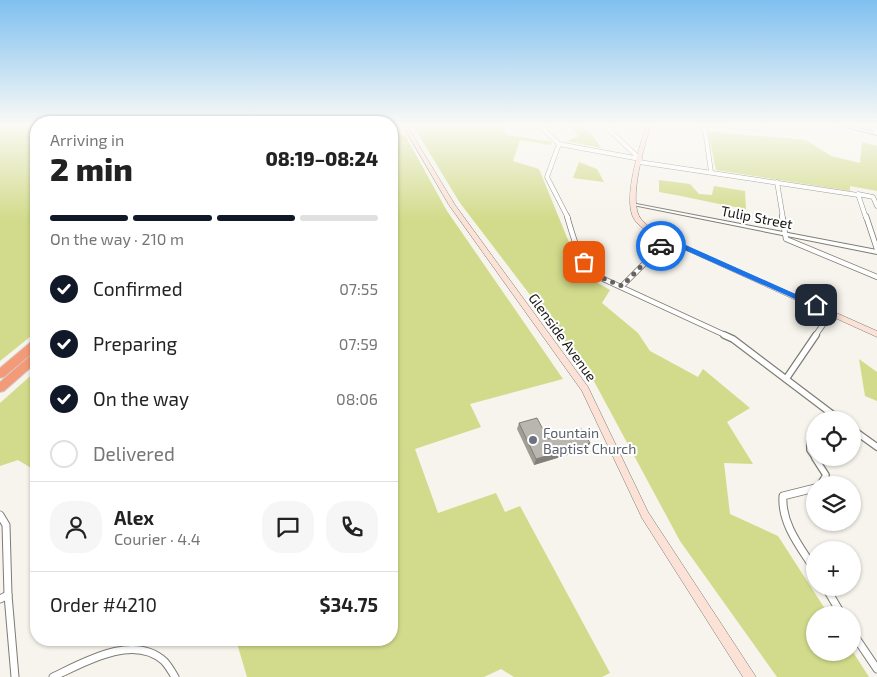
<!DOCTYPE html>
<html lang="en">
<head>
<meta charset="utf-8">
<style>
  :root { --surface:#fff; --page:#f6f6f6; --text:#222; --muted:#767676; --line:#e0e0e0; --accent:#111827 }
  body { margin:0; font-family:"Exo 2",sans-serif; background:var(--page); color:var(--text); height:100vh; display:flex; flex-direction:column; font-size:19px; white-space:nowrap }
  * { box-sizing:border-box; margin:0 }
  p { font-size:16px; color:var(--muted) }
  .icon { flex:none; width:28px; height:28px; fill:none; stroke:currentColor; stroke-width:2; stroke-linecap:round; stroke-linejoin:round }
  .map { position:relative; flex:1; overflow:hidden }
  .details { position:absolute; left:30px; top:116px; width:368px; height:530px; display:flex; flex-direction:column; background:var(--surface); border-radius:20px; box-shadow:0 1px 4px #0004 }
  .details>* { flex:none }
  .tools { position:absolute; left:806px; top:411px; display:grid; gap:10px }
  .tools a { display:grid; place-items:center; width:55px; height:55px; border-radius:50%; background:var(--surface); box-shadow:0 1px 4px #0004; font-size:25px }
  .pin { position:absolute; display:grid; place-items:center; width:42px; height:42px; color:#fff; margin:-21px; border-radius:10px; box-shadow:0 2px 8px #0006 }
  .courier { position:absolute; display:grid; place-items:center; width:50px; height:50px; margin:-25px; border:4px solid #1a73e8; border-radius:50%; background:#fff; color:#222; box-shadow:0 1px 6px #0007 }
  .overview em { font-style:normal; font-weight:800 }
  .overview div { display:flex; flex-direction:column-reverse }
  .overview { display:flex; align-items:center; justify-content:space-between; height:85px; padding:0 20px }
  h1 { font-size:32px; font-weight:800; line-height:38px }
  .bar { display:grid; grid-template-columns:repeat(4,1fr); gap:8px 5px; align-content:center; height:60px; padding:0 20px }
  .bar i { height:6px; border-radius:4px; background:var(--line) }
  .bar .current { background:var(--accent) }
  .bar p { grid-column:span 4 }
  .line { display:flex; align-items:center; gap:12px; padding:0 20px; border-top:1px solid var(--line) }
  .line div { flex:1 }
  .round { display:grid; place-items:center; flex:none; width:52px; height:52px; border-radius:20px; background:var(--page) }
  ol { padding:0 20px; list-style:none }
  li { display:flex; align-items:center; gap:15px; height:55px }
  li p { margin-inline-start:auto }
  li .icon { padding:5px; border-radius:50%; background:var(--accent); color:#fff; stroke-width:4 }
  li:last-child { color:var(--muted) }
  li i { width:28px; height:28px; border:2px solid var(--line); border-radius:50% }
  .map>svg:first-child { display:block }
  .green { fill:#d2db8b }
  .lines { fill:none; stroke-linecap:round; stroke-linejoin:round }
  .minor-far3-casing { stroke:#7e7c75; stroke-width:5 }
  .minor-far2-casing { stroke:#7e7c75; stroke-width:6 }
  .minor-far1-casing { stroke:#7e7c75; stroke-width:8 }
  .minor-casing { stroke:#7e7c75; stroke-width:9 }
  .tertiary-casing { stroke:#7e7c75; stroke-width:2 }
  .secondary-casing { stroke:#7e7c75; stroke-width:1 }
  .motorway-casing { stroke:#d1d1d0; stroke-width:2 }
  .minor-far3 { stroke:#fff; stroke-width:4 }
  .minor-far2 { stroke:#fff; stroke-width:4.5 }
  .minor-far1 { stroke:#fff; stroke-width:5.5 }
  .minor { stroke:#fff; stroke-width:7 }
  .tertiary { fill:#fff; fill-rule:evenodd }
  .secondary { fill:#fbe1d6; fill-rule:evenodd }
  .motorway { fill:#f39a78; fill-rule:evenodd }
  .wall { fill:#9e9d96 }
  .shaded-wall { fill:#817f7a }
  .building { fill:#b8b6ae; stroke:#817f7a }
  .route { fill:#1a73e8 }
  .done { stroke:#666460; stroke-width:5; stroke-dasharray:0 9 }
  .worship-dot { fill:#6b7280; stroke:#fff; stroke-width:2 }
  .labels { text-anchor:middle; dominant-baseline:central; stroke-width:4; stroke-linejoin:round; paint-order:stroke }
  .street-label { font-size:14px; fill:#181714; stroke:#fff }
  .worship-label { font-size:14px; fill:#5b616d; stroke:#fff; text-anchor:start }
</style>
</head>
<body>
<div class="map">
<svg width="877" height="677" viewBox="0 0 877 677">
  <rect width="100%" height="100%" fill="#f6f4ec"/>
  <g class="green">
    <polygon points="0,124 36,124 36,332 0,361"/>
    <polygon points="412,124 499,124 508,135 552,142 551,145 520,140 513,161 539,169 582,274 610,290 602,303 638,333 650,351 698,377 703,369 750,408 727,422 753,464 724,463 730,514 778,536 829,615 815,615 815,652 853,652 869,677 777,677 680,541 589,372 460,203"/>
    <path d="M565,124C584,124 591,132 601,148L566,141L579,136Z"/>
    <polygon points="708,131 806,140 831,156 860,163 862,142 877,146 877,191 850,186 850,191 716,170"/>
    <polygon points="391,132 405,135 447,211 563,379 470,404 481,427 415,449 438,513 496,493 505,512 520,506 610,673 602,677 514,677 501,669 484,677 247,677 236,640 391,640"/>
    <polygon points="579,162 597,169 604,182 573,178"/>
    <path d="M659,180L690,184L699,194L712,195L714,186L745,191L746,209C716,204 689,197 659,192Z"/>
    <polygon points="859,359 877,372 877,401 865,396"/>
    <polygon points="36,371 36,471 18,460 0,466 0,403"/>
  </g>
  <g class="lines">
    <g class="minor-far3-casing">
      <g id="minor-far3">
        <polyline points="538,124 559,144"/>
        <polyline points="603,124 639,158"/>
        <polyline points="699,124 705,129 711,172"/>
        <polyline points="706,124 755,128 759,127 759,124"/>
        <polyline points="871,124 877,133"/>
        <polyline points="559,144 547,177 568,218"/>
        <polyline points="559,144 640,159"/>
        <polyline points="639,162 858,195"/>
        <polyline points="777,182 783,218"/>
        <polyline points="866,218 858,194 873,197 877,206"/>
      </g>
    </g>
    <g class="minor-far2-casing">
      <g id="minor-far2">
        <path d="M567,216C574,240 579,262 599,277L727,336"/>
        <polyline points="782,216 786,239 877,277"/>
        <polyline points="866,216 877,249"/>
        <polyline points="622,286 668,240"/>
        <polyline points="815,336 832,312"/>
      </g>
    </g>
    <g class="minor-far1-casing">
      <g id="minor-far1">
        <polyline points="724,335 733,339 840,420"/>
        <polyline points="786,379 816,335"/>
        <polyline points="852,429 877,447"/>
        <polyline points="815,434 810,438 810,450 815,457"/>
        <polyline points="815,458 826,475 820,485"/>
      </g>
    </g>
    <g class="minor-casing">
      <g id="minor">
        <path d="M815,488L783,496C781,524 801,548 815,570"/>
        <polyline points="0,515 6,525 8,595 15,677"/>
        <polyline points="826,588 842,615"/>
        <polyline points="0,599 8,595"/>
        <polyline points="852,632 877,669"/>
        <path d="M53,677C83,663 133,633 164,661C168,665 172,672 175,677"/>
      </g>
    </g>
    <g class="tertiary-casing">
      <g id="tertiary">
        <polygon points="835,124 841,124 877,133 877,135"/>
        <polygon points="631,203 877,250 877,254 633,205 631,204"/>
      </g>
    </g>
    <g class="secondary-casing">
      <g id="secondary">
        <polygon points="402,124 406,124 455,205 588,387 648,512 756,677 743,677 642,518 582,391 449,205"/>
        <path d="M647,124H651C645,144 627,202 641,219C648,228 660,233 670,239L877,331V337L666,241C655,235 641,230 634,219C622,199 640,145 647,124Z"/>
      </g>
    </g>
    <g class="motorway-casing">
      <g id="motorway">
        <polygon points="36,340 36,350 4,377 0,378 0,368 32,341"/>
        <polygon points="36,353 36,363 4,391 0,392 0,382 32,354"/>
      </g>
    </g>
    <use href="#minor-far3" class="minor-far3"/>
    <use href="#minor-far2" class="minor-far2"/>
    <use href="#minor-far1" class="minor-far1"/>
    <use href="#minor" class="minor"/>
    <use href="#tertiary" class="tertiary"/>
    <use href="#secondary" class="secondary"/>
    <use href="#motorway" class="motorway"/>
  </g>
  <polygon class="wall" points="519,423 548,439 590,443 587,449 534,465 517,429"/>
  <polygon class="shaded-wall" points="590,443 587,449 534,465 536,459"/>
  <polygon class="building" points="537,418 548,439 582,429 590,443 536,459 519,423"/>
  <linearGradient id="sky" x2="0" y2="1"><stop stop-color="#7fc0f0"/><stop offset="0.57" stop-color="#fbfaf6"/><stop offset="1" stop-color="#fbfaf6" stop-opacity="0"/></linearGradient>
  <rect width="877" height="219" fill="url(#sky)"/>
  <polygon class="route" points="666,238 670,238 820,305 813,307 669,243 664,248 659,248"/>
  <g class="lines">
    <polyline class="done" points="584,262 595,275 622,286 661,246"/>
  </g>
  <circle class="worship-dot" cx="533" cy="440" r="5"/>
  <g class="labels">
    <g class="street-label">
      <text transform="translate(757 217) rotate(11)">Tulip Street</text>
      <text transform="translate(563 337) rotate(54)">Glenside Avenue</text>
    </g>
    <g class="worship-label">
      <text x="543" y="432">Fountain<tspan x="543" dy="16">Baptist Church</tspan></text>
    </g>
  </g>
</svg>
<div class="tools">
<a><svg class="icon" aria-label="locate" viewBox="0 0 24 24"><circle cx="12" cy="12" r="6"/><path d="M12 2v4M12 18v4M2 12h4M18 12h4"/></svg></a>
<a><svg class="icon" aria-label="layers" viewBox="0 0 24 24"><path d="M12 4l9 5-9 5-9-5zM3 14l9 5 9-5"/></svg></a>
<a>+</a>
<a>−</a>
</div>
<div class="pin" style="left:584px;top:262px;background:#ea580c"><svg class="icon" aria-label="bag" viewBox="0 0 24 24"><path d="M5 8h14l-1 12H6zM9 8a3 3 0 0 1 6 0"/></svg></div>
<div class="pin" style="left:816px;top:305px;background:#1f2937"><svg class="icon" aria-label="home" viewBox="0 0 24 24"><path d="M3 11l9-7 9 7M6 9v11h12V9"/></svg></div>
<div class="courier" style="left:661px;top:246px"><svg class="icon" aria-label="car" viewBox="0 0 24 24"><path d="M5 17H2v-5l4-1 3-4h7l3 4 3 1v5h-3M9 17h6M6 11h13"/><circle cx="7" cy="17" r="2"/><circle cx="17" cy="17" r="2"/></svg></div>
<section class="details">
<div class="overview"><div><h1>2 min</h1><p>Arriving in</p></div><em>08:19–08:24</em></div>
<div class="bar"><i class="current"></i><i class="current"></i><i class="current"></i><i></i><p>On the way · 210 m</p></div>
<ol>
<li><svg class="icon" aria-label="check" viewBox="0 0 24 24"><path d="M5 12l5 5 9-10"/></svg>Confirmed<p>07:55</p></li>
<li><svg class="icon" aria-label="check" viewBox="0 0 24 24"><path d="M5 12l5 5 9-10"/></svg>Preparing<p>07:59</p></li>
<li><svg class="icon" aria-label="check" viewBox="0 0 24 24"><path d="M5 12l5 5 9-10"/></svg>On the way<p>08:06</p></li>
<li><i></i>Delivered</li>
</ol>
<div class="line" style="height:90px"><a class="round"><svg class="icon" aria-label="person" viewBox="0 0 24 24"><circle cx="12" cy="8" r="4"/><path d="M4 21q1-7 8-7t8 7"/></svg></a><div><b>Alex</b><p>Courier · 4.4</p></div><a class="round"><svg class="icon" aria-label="chat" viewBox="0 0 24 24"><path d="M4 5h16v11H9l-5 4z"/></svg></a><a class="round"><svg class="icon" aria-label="phone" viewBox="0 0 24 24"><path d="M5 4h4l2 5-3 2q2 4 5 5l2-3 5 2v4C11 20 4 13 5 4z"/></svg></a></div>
<div class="line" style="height:65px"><div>Order #4210</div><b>$34.75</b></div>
</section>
</div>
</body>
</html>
